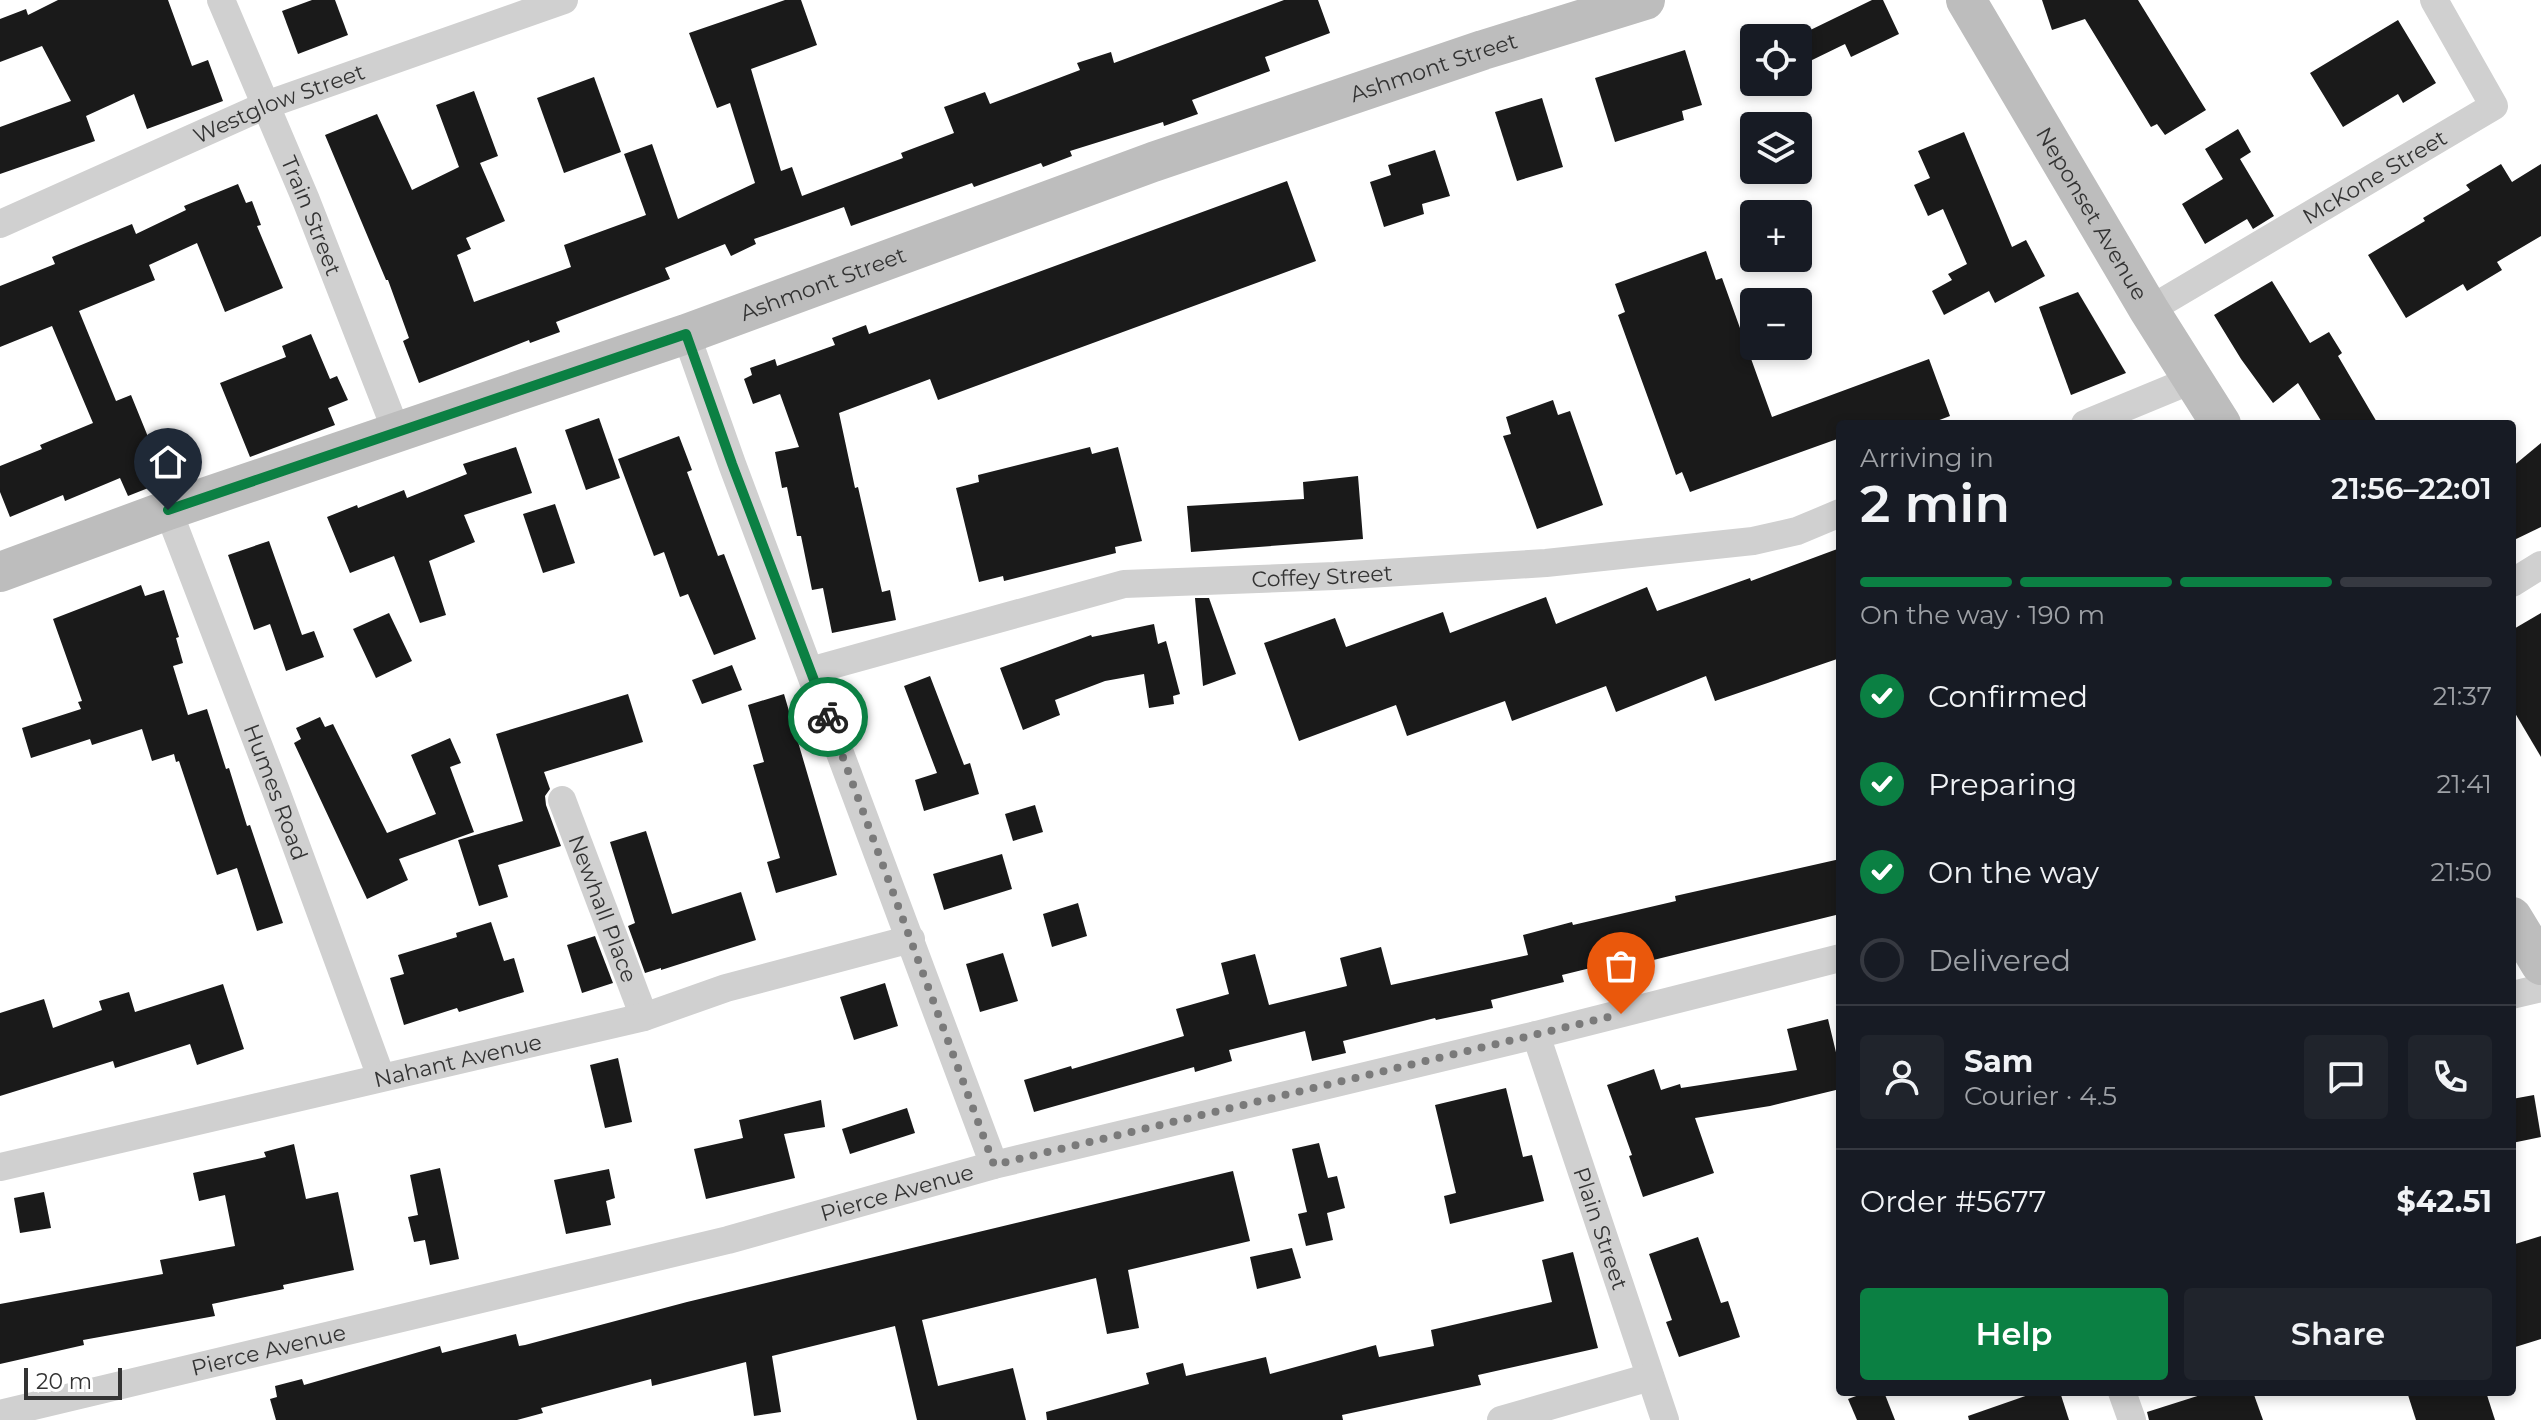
<!DOCTYPE html>
<html lang="en">
<head>
<meta charset="utf-8">
<style>
  :root { --surface:#171b24; --page:#20242c; --text:#f1f3f6; --muted:#9ea1a6; --line:#363941; --accent:#0b8043 }
  body { margin:0; font-family:Montserrat,sans-serif; background:var(--page); color:var(--text); height:100vh; display:flex; flex-direction:column; font-size:30px; white-space:nowrap }
  * { box-sizing:border-box; margin:0 }
  p { font-size:26px; color:var(--muted) }
  .icon { flex:none; width:44px; height:44px; fill:none; stroke:currentColor; stroke-width:2; stroke-linecap:round; stroke-linejoin:round }
  .map { position:relative; flex:1; overflow:hidden }
  .drawer { position:absolute; left:1836px; top:420px; width:680px; height:976px; display:flex; flex-direction:column; background:var(--surface); border-radius:8px; box-shadow:0 4px 12px #0003 }
  .drawer>* { flex:none }
  .fabs { position:absolute; left:1740px; top:24px; display:grid; gap:16px }
  .fabs a { display:grid; place-items:center; width:72px; height:72px; border-radius:8px; background:var(--surface); box-shadow:0 4px 12px #0003; font-size:40px }
  .scale { position:absolute; left:24px; bottom:20px; width:98px; box-sizing:border-box; padding-left:8px; border:4px solid #333; border-top:0; font-size:22px; line-height:28px; white-space:nowrap; color:#333; -webkit-text-stroke:6px #fff; paint-order:stroke }
  .pin { position:absolute; display:grid; place-items:center; width:68px; height:68px; color:#fff; margin:-82px -34px; border-radius:50% 50% 50% 0; rotate:-45deg; box-shadow:0 0 8px #0007 }
  .pin .icon { rotate:45deg }
  .courier { position:absolute; display:grid; place-items:center; width:80px; height:80px; margin:-40px; border:6px solid #0b8043; border-radius:50%; background:#fff; color:#222; box-shadow:0 2px 10px #0007 }
  .headline em { font-style:normal; font-weight:600 }
  .headline div { display:flex; flex-direction:column-reverse }
  .headline { display:flex; align-items:center; justify-content:space-between; height:136px; padding:0 24px }
  h1 { font-size:52px; font-weight:600; line-height:60px }
  .bar { display:grid; grid-template-columns:repeat(4,1fr); gap:12px 8px; align-content:center; height:96px; padding:0 24px }
  .bar i { height:10px; border-radius:6px; background:var(--line) }
  .bar .current { background:var(--accent) }
  .bar p { grid-column:span 4 }
  .line { display:flex; align-items:center; gap:20px; padding:0 24px; border-top:2px solid var(--line) }
  .line div { flex:1 }
  .round { display:grid; place-items:center; flex:none; width:84px; height:84px; border-radius:8px; background:var(--page) }
  ol { padding:0 24px; list-style:none }
  li { display:flex; align-items:center; gap:24px; height:88px }
  li p { margin-inline-start:auto }
  li .icon { padding:8px; border-radius:50%; background:var(--accent); color:#fff; stroke-width:4 }
  li:last-child { color:var(--muted) }
  li i { width:44px; height:44px; border:4px solid var(--line); border-radius:50% }
  .primary-button { display:flex; gap:16px; margin-top:auto; padding:16px 24px }
  .primary-button a { flex:1; height:92px; border-radius:8px; background:var(--accent); color:#fff; font-size:32px; font-weight:600; line-height:92px; text-align:center }
  .primary-button a+a { background:var(--page); color:var(--text) }
  .map>svg:first-child { display:block }
  .building { fill:#1a1a1a }
  .lines { fill:none; stroke-linecap:round; stroke-linejoin:round }
  .street { stroke:#d0d0d0; stroke-width:28 }
  .secondary { stroke:#bdbdbd; stroke-width:40 }
  .done { stroke:#7a7a7a; stroke-width:8; stroke-dasharray:0 14.4 }
  .route { stroke:#0b8043; stroke-width:10 }
  .labels { text-anchor:middle; dominant-baseline:central; stroke-width:8; stroke-linejoin:round; paint-order:stroke }
  .street-label { font-size:22px; fill:#333; stroke:#fff }
</style>
</head>
<body>
<div class="map">
<svg width="2541" height="1420" viewBox="0 0 2541 1420">
  <rect width="100%" height="100%" fill="#fff"/>
  <g class="building">
    <polygon points="58,0 168,0 192,66 208,60 223,101 147,129 134,94 86,116 95,141 0,174 0,127 71,101 42,46 0,62 0,19 26,9 28,15"/>
    <polygon points="312,0 335,0 348,35 298,54 282,11"/>
    <polygon points="785,0 801,0 817,45 751,69 781,171 792,167 802,196 903,158 901,153 954,133 944,107 985,92 990,104 1080,70 1077,63 1111,52 1114,63 1284,0 1318,0 1330,33 1265,57 1270,71 1192,100 1198,114 1164,126 1163,122 1070,151 1072,156 1043,167 1041,163 974,187 972,183 851,226 844,207 754,239 756,244 731,256 725,244 665,268 670,279 556,322 560,332 530,343 529,340 419,383 403,341 409,338 388,280 386,280 325,135 377,114 412,190 459,167 436,105 474,91 498,156 480,163 505,221 466,238 471,249 457,255 474,302 571,267 564,245 646,215 624,154 652,144 678,219 755,183 730,103 717,108 689,33"/>
    <polygon points="1872,0 1883,0 1899,34 1851,57 1845,44 1808,62 1796,37"/>
    <polygon points="2042,0 2138,0 2206,110 2165,135 2157,124 2151,127 2085,19 2052,30"/>
    <polygon points="2398,20 2436,83 2403,103 2398,94 2343,127 2310,73"/>
    <polygon points="1685,50 1702,105 1682,111 1684,120 1615,142 1595,78"/>
    <polygon points="594,77 621,152 564,173 537,98"/>
    <polygon points="1542,98 1563,167 1517,181 1495,112"/>
    <polygon points="2238,129 2251,152 2240,159 2274,216 2253,229 2247,219 2205,244 2182,204 2223,179 2205,149"/>
    <polygon points="1964,132 2012,247 2026,240 2045,276 1995,303 1989,291 1944,315 1932,291 1952,280 1948,274 1967,264 1943,209 1928,216 1914,185 1930,178 1918,151"/>
    <polygon points="1435,150 1450,196 1422,204 1424,214 1384,227 1370,182 1391,175 1388,165"/>
    <polygon points="2501,164 2512,182 2541,164 2541,236 2497,262 2502,270 2467,291 2463,284 2406,318 2368,255 2425,221 2423,218 2470,190 2466,185"/>
    <polygon points="1287,181 1316,261 938,400 930,379 839,413 855,488 858,487 882,592 890,590 896,620 832,633 823,588 812,590 801,536 797,536 787,487 782,488 775,452 799,447 780,394 753,404 744,379 752,375 750,368 775,359 777,366 835,345 832,338 866,325 869,334"/>
    <polygon points="238,184 246,203 252,201 261,225 257,226 283,288 225,312 197,243 149,265 155,280 79,311 116,401 131,395 166,481 128,496 120,478 65,501 63,495 10,517 0,492 0,466 42,449 40,445 93,423 52,326 0,347 0,286 55,264 52,257 132,224 136,234 186,210 184,206"/>
    <polygon points="1706,251 1716,280 1722,278 1772,417 1929,359 1950,416 1929,424 1840,424 1840,438 1690,492 1682,472 1676,475 1618,315 1625,312 1615,284"/>
    <polygon points="2272,281 2310,343 2329,332 2342,353 2338,356 2378,424 2323,424 2298,383 2273,403 2241,359 2214,315"/>
    <polygon points="2078,292 2126,373 2071,395 2039,307"/>
    <polygon points="311,334 330,379 337,376 348,400 328,408 335,425 250,457 220,383 286,357 282,346"/>
    <polygon points="1553,400 1558,415 1570,411 1603,505 1537,529 1503,436 1511,434 1506,417"/>
    <polygon points="599,418 620,478 586,490 565,430"/>
    <polygon points="679,436 692,470 687,472 718,556 724,554 756,639 714,655 688,594 680,597 664,552 654,556 618,459"/>
    <polygon points="2541,443 2541,527 2512,541 2512,467"/>
    <polygon points="516,447 532,493 464,515 475,542 429,561 446,615 420,623 394,556 350,573 327,517 357,505 358,508 404,490 407,498 467,474 463,464"/>
    <polygon points="1090,447 1092,454 1118,447 1142,541 1115,547 1116,553 1004,581 1003,576 979,582 956,488 979,482 978,475"/>
    <polygon points="1358,476 1363,539 1191,552 1187,506 1304,499 1303,482"/>
    <polygon points="555,504 575,563 543,573 523,514"/>
    <polygon points="269,541 302,635 314,631 324,657 286,671 270,624 254,630 228,555"/>
    <polygon points="1840,548 1840,658 1715,701 1706,676 1616,712 1606,686 1512,721 1505,701 1407,736 1396,705 1299,741 1264,643 1335,618 1346,647 1443,612 1450,633 1546,597 1556,624 1647,587 1657,611 1750,578 1751,581"/>
    <polygon points="141,585 145,596 164,590 179,637 176,638 183,663 173,666 188,715 207,709 226,769 229,768 247,826 250,825 283,923 257,931 237,868 217,875 179,761 176,762 174,754 152,761 142,729 92,745 90,739 31,758 22,728 81,709 78,702 82,701 53,619"/>
    <polygon points="1195,598 1209,598 1236,674 1203,686"/>
    <polygon points="389,613 412,661 376,678 353,629"/>
    <polygon points="2541,613 2541,757 2512,708 2512,630"/>
    <polygon points="1154,624 1158,644 1166,641 1180,694 1173,696 1174,704 1149,708 1144,674 1105,681 1055,700 1060,715 1023,730 1000,668 1091,635 1092,637"/>
    <polygon points="732,665 742,690 702,704 692,680"/>
    <polygon points="930,676 964,765 970,763 979,794 924,811 915,780 937,773 904,686"/>
    <polygon points="628,694 643,742 544,772 550,789 545,796 546,805 561,846 498,865 508,897 479,906 458,840 523,821 496,734"/>
    <polygon points="784,694 837,875 776,893 767,862 780,858 753,765 764,762 748,705"/>
    <polygon points="320,717 325,727 333,724 387,833 436,814 411,755 450,738 461,763 450,767 474,832 399,859 408,880 367,899 294,743 301,739 296,728"/>
    <polygon points="1035,805 1043,832 1013,841 1005,814"/>
    <polygon points="646,831 672,914 741,892 756,940 661,970 661,968 645,973 628,926 635,923 610,842"/>
    <polygon points="1002,854 1012,889 944,910 933,874"/>
    <polygon points="1840,859 1840,914 1621,968 1619,961 1562,975 1564,982 1491,1000 1493,1008 1436,1020 1435,1018 1343,1041 1346,1053 1312,1061 1305,1031 1229,1050 1232,1061 1195,1072 1194,1067 1034,1112 1024,1080 1071,1066 1072,1069 1184,1036 1176,1009 1229,994 1221,963 1255,954 1269,1005 1347,986 1340,958 1381,947 1391,985 1528,955 1523,935 1572,922 1573,925 1676,901 1675,896"/>
    <polygon points="1078,903 1087,936 1052,947 1043,914"/>
    <polygon points="491,922 504,961 514,958 524,992 459,1012 457,1008 404,1025 390,978 404,974 398,955 457,937 456,933"/>
    <polygon points="595,936 613,983 582,993 567,945"/>
    <polygon points="1003,953 1018,1001 980,1012 966,964"/>
    <polygon points="885,983 898,1026 854,1040 840,997"/>
    <polygon points="223,984 244,1049 197,1065 190,1044 115,1068 113,1061 0,1096 0,1013 44,999 53,1028 102,1010 99,1001 129,992 135,1012"/>
    <polygon points="1828,1019 1840,1069 1840,1089 1770,1106 1695,1118 1714,1173 1643,1197 1629,1156 1632,1155 1607,1085 1654,1069 1661,1090 1680,1084 1681,1088 1797,1070 1787,1029"/>
    <polygon points="618,1058 632,1122 605,1128 590,1065"/>
    <polygon points="1506,1088 1523,1157 1532,1155 1544,1201 1450,1224 1444,1196 1456,1193 1435,1105"/>
    <polygon points="2534,1095 2541,1137 2512,1143 2512,1099"/>
    <polygon points="821,1100 825,1127 784,1134 795,1178 706,1199 694,1149 743,1138 739,1120"/>
    <polygon points="907,1108 915,1133 850,1154 842,1129"/>
    <polygon points="1319,1143 1328,1178 1337,1176 1345,1208 1327,1213 1333,1240 1306,1246 1298,1214 1307,1212 1292,1149"/>
    <polygon points="294,1144 306,1199 338,1192 354,1270 283,1285 284,1289 212,1304 215,1316 83,1340 84,1345 0,1364 0,1304 163,1274 160,1260 235,1246 225,1195 199,1201 193,1173 266,1157 264,1152"/>
    <polygon points="440,1168 459,1259 430,1265 425,1240 414,1242 408,1217 418,1215 410,1175"/>
    <polygon points="609,1169 615,1198 606,1201 611,1225 566,1234 554,1180"/>
    <polygon points="1233,1171 1250,1241 1128,1270 1139,1328 1107,1334 1096,1278 922,1320 938,1386 1013,1368 1026,1420 917,1420 895,1326 772,1356 781,1412 754,1416 746,1362 652,1386 651,1379 541,1408 543,1413 517,1420 276,1420 270,1399 277,1397 275,1386 302,1379 304,1385 440,1346 442,1353 516,1334 519,1346 525,1345 687,1302"/>
    <polygon points="44,1192 51,1228 20,1233 14,1198"/>
    <polygon points="2541,1236 2541,1339 2512,1348 2512,1245"/>
    <polygon points="1698,1237 1721,1303 1728,1301 1740,1337 1679,1357 1666,1322 1672,1320 1649,1254"/>
    <polygon points="1292,1248 1301,1278 1257,1289 1250,1257"/>
    <polygon points="1573,1252 1598,1348 1478,1375 1481,1385 1342,1415 1343,1420 1047,1420 1046,1412 1149,1384 1146,1373 1183,1363 1186,1376 1266,1357 1270,1374 1376,1345 1379,1357 1434,1346 1431,1330 1552,1302 1542,1260"/>
    <polygon points="1867,1392 1884,1392 1895,1420 1857,1420 1848,1399"/>
    <polygon points="2037,1392 2060,1392 2069,1420 1969,1420 1968,1416"/>
    <polygon points="2210,1392 2253,1392 2263,1420 2149,1420 2147,1412"/>
    <polygon points="2407,1392 2486,1392 2495,1420 2416,1420"/>
  </g>
  <g class="lines">
    <g class="street">
      <path id="s1" d="M221,0L306,200L397,433"/>
      <path id="s2" d="M0,224L266,105L564,0"/>
      <path id="s3" d="M2149,310L2494,106L2434,0"/>
      <polyline points="686,334 732,464 994,1165"/>
      <polyline points="2085,424 2194,379"/>
      <path id="s4" d="M168,510L276,791L381,1077"/>
      <polyline points="2512,583 2541,565"/>
      <path id="s5" d="M810,671L1124,584L1335,576L1546,563L1753,541L1797,531L1840,513"/>
      <path id="s6" d="M562,800L644,1017"/>
      <polyline points="2512,995 2541,988"/>
      <path id="s7" d="M1536,1035L1665,1420"/>
      <path id="s8" d="M0,1167L644,1017L726,988L911,939"/>
      <polyline points="2122,1392 2132,1420"/>
      <path id="s9" d="M0,1414L728,1240L994,1165L1536,1035L1840,958"/>
      <polyline points="1501,1420 1650,1377"/>
    </g>
    <g class="secondary">
      <path id="s10" d="M1966,0L2149,310L2221,424"/>
      <path id="s11" d="M0,572L168,510L686,334L1153,162L1483,50L1645,0"/>
      <polyline points="2512,917 2541,965"/>
    </g>
  </g>
  <g class="lines">
    <polyline class="done" points="828,717 994,1165 1621,1014"/>
    <polyline class="route" points="168,510 686,334 732,464 828,717"/>
  </g>
  <g class="labels">
    <g class="street-label">
      <text stroke="none"><textPath href="#s11" startOffset="1520">Ashmont Street</textPath></text>
      <text stroke="none"><textPath href="#s2" startOffset="304">Westglow Street</textPath></text>
      <text stroke="none"><textPath href="#s3" startOffset="262">McKone Street</textPath></text>
      <text stroke="none"><textPath href="#s10" startOffset="248">Neponset Avenue</textPath></text>
      <text stroke="none"><textPath href="#s1" startOffset="234">Train Street</textPath></text>
      <text stroke="none"><textPath href="#s11" startOffset="872">Ashmont Street</textPath></text>
      <text stroke="none"><textPath href="#s5" startOffset="524">Coffey Street</textPath></text>
      <text stroke="none"><textPath href="#s4" startOffset="302">Humes Road</textPath></text>
      <text stroke="none"><textPath href="#s6" startOffset="116">Newhall Place</textPath></text>
      <text stroke="none"><textPath href="#s8" startOffset="470">Nahant Avenue</textPath></text>
      <text stroke="none"><textPath href="#s9" startOffset="924">Pierce Avenue</textPath></text>
      <text stroke="none"><textPath href="#s7" startOffset="204">Plain Street</textPath></text>
      <text stroke="none"><textPath href="#s9" startOffset="276">Pierce Avenue</textPath></text>
    </g>
  </g>
</svg>
<div class="fabs">
<a><svg class="icon" aria-label="locate" viewBox="0 0 24 24"><circle cx="12" cy="12" r="6"/><path d="M12 2v4M12 18v4M2 12h4M18 12h4"/></svg></a>
<a><svg class="icon" aria-label="layers" viewBox="0 0 24 24"><path d="M12 4l9 5-9 5-9-5zM3 14l9 5 9-5"/></svg></a>
<a>+</a>
<a>−</a>
</div>
<div class="scale">20 m</div>
<div class="pin" style="left:1621px;top:1014px;background:#ea580c"><svg class="icon" aria-label="bag" viewBox="0 0 24 24"><path d="M5 8h14l-1 12H6zM9 8a3 3 0 0 1 6 0"/></svg></div>
<div class="pin" style="left:168px;top:510px;background:#1f2937"><svg class="icon" aria-label="home" viewBox="0 0 24 24"><path d="M3 11l9-7 9 7M6 9v11h12V9"/></svg></div>
<div class="courier" style="left:828px;top:717px"><svg class="icon" aria-label="bike" viewBox="0 0 24 24"><circle cx="6" cy="16" r="4"/><circle cx="18" cy="16" r="4"/><path d="M6 16l4-8h5l3 8M10 8l3 8H6M13 5h3"/></svg></div>
<section class="drawer">
<div class="headline"><div><h1>2 min</h1><p>Arriving in</p></div><em>21:56–22:01</em></div>
<div class="bar"><i class="current"></i><i class="current"></i><i class="current"></i><i></i><p>On the way · 190 m</p></div>
<ol>
<li><svg class="icon" aria-label="check" viewBox="0 0 24 24"><path d="M5 12l5 5 9-10"/></svg>Confirmed<p>21:37</p></li>
<li><svg class="icon" aria-label="check" viewBox="0 0 24 24"><path d="M5 12l5 5 9-10"/></svg>Preparing<p>21:41</p></li>
<li><svg class="icon" aria-label="check" viewBox="0 0 24 24"><path d="M5 12l5 5 9-10"/></svg>On the way<p>21:50</p></li>
<li><i></i>Delivered</li>
</ol>
<div class="line" style="height:144px"><a class="round"><svg class="icon" aria-label="person" viewBox="0 0 24 24"><circle cx="12" cy="8" r="4"/><path d="M4 21q1-7 8-7t8 7"/></svg></a><div><b>Sam</b><p>Courier · 4.5</p></div><a class="round"><svg class="icon" aria-label="chat" viewBox="0 0 24 24"><path d="M4 5h16v11H9l-5 4z"/></svg></a><a class="round"><svg class="icon" aria-label="phone" viewBox="0 0 24 24"><path d="M5 4h4l2 5-3 2q2 4 5 5l2-3 5 2v4C11 20 4 13 5 4z"/></svg></a></div>
<div class="line" style="height:104px"><div>Order #5677</div><b>$42.51</b></div>
<div class="primary-button"><a>Help</a><a>Share</a></div>
</section>
</div>
</body>
</html>
